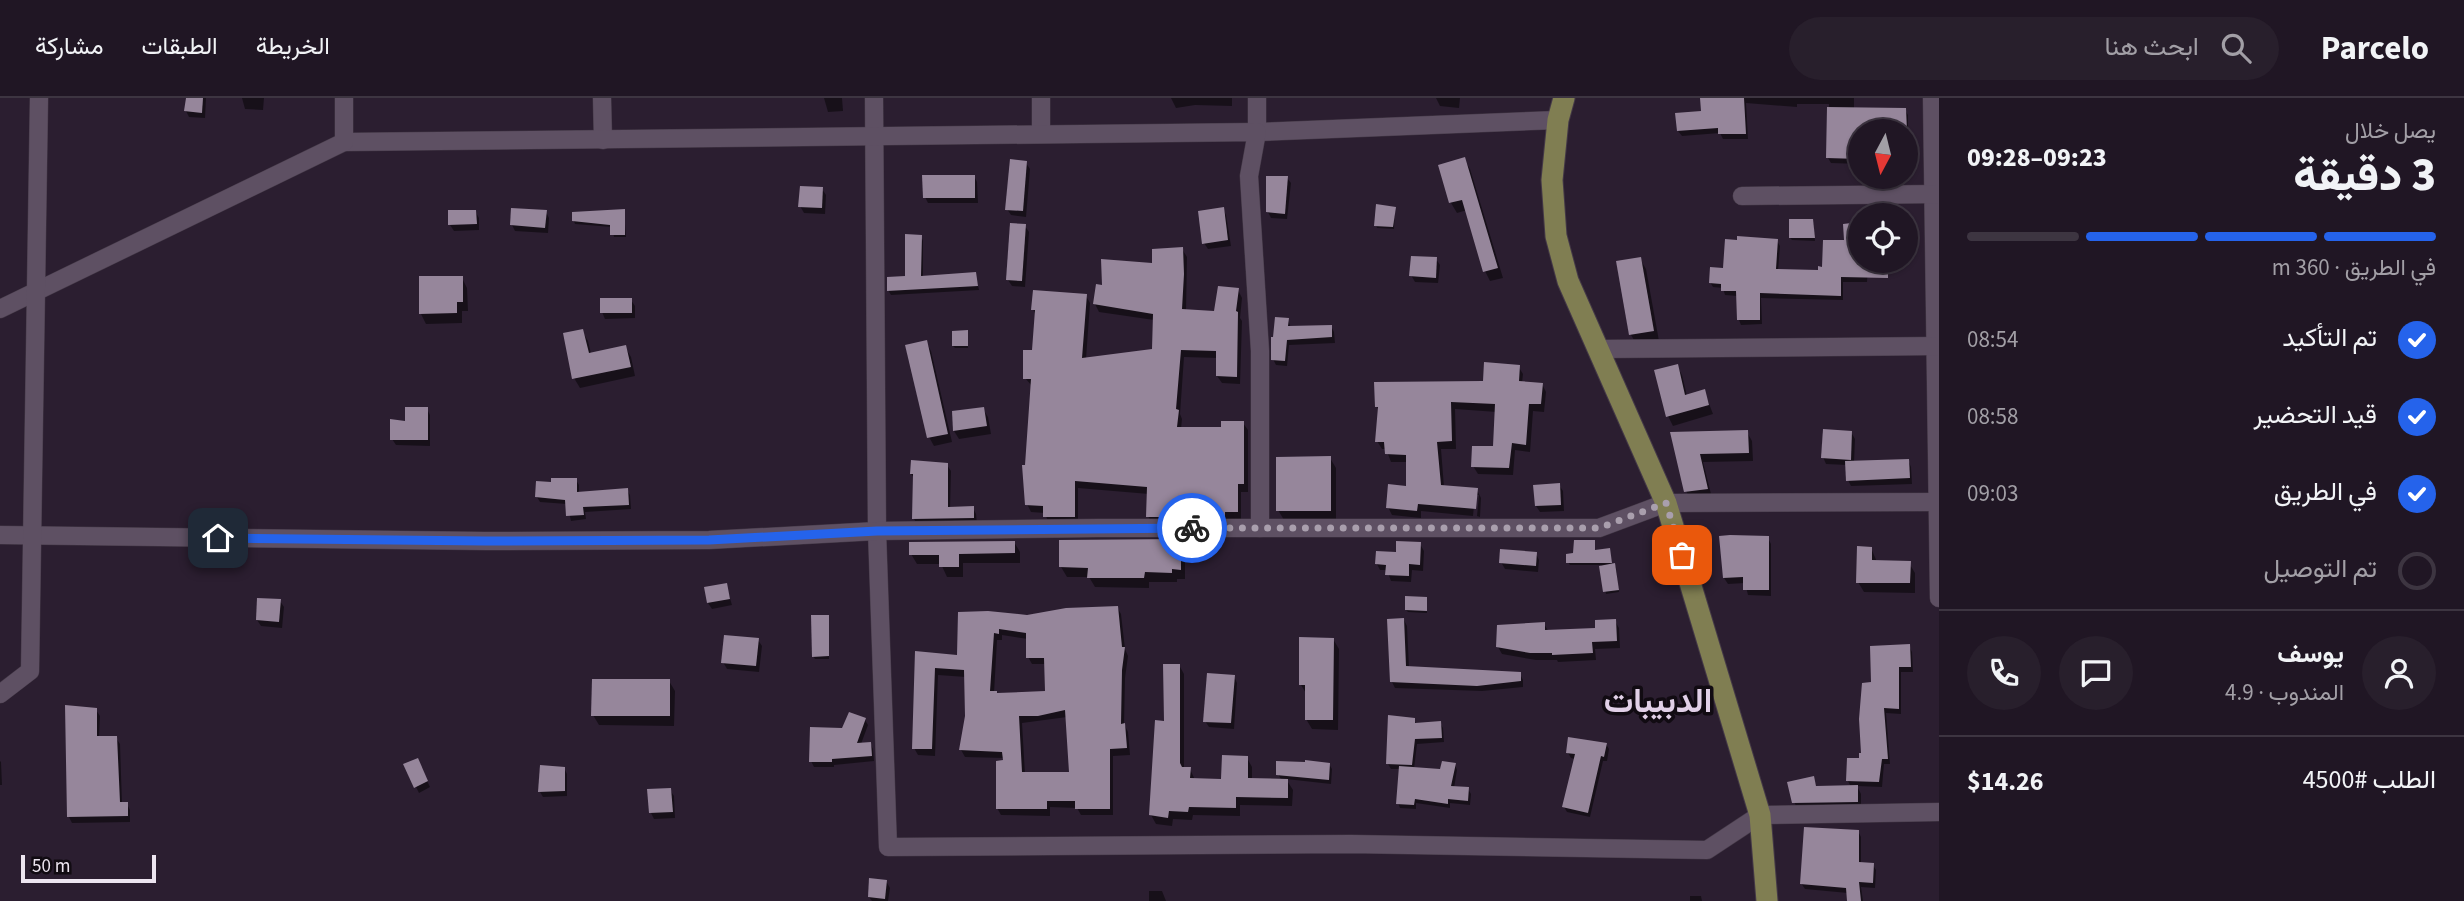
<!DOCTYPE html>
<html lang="ar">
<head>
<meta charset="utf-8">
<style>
  :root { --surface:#201624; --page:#281f2c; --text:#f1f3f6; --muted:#a29fa6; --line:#3d3541; --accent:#2563eb }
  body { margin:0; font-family:"Source Sans 3",Vazirmatn,sans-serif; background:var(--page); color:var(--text); direction:rtl; height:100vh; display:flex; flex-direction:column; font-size:26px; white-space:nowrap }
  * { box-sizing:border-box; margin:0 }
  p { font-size:23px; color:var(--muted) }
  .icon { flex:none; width:38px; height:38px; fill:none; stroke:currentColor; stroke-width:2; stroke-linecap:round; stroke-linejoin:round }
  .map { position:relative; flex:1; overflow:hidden; direction:ltr }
  .drawer { display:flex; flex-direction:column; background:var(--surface); width:525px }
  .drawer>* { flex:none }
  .needle { width:46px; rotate:187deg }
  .tools { position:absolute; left:1848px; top:21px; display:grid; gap:14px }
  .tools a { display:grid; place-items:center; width:70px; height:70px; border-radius:50%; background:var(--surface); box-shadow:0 2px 5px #0004,0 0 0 2px var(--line); font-size:35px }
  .scale { position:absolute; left:21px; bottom:18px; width:135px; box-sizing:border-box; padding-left:7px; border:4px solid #ede5f0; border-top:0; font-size:19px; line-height:24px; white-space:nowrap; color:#ede5f0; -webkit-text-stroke:5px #110b12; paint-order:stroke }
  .pin { position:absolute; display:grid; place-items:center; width:60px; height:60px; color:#fff; margin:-30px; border-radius:14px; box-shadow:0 4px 10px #0006 }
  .courier { position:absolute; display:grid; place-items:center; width:70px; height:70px; margin:-35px; border:5px solid #2563eb; border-radius:50%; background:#fff; color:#222; box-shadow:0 2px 9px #0007 }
  .summary em { font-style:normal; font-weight:800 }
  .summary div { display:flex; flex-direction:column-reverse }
  .summary { display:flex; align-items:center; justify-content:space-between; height:119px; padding:0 28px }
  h1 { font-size:46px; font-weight:800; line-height:52px }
  .bar { display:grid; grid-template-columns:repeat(4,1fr); gap:10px 7px; align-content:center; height:84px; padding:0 28px }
  .bar i { height:9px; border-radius:5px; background:var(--line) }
  .bar .selected { background:var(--accent) }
  .bar p { grid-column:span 4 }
  .line { display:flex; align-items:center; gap:18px; padding:0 28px; border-top:2px solid var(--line) }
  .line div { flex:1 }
  .round { display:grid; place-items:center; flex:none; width:74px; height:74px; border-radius:37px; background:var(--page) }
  ol { padding:0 28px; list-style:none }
  li { display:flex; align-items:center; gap:21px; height:77px }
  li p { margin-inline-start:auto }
  li .icon { padding:7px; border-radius:50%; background:var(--accent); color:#fff; stroke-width:4 }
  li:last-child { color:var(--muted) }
  li i { width:38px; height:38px; border:4px solid var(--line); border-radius:50% }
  header { display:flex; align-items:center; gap:42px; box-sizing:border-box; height:98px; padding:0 35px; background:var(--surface); border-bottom:2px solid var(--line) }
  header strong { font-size:33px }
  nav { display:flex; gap:38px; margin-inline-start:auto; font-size:24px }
  .search { width:490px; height:63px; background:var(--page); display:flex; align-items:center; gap:18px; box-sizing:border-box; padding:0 24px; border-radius:38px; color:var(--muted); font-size:26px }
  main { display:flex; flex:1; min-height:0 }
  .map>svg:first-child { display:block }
  .shadow { fill:#0007; fill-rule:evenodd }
  .building { fill:#96869b; fill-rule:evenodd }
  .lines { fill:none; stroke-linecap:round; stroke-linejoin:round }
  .minor-casing { stroke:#443947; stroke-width:19 }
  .primary-casing { stroke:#443947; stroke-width:23 }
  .minor { stroke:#5e5063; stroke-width:18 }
  .primary { stroke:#807e52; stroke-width:21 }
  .done { stroke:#a99fad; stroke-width:7; stroke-dasharray:0 12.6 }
  .route { stroke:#2563eb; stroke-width:9 }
  .labels { text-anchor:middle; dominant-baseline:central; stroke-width:7; stroke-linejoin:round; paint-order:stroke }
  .town-label { font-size:33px; font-weight:bold; fill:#e1d0e7; stroke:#110b12 }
</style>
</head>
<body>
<header>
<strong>Parcelo</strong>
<div class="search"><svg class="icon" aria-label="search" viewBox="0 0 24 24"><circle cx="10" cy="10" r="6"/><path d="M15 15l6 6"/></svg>ابحث هنا</div>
<nav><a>الخريطة</a><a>الطبقات</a><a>مشاركة</a></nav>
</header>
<main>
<section class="drawer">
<div class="summary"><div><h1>3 دقيقة</h1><p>يصل خلال</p></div><em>09:23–09:28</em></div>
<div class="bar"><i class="selected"></i><i class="selected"></i><i class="selected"></i><i></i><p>في الطريق · 360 m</p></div>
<ol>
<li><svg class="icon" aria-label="check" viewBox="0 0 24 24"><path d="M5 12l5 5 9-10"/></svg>تم التأكيد<p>08:54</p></li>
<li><svg class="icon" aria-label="check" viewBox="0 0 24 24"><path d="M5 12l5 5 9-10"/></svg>قيد التحضير<p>08:58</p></li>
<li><svg class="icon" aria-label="check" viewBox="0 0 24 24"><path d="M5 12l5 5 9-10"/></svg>في الطريق<p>09:03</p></li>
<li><i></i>تم التوصيل</li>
</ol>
<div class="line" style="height:126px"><a class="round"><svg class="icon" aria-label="person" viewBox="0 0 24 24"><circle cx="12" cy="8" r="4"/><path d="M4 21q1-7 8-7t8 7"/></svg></a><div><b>يوسف</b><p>المندوب · 4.9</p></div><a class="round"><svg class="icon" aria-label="chat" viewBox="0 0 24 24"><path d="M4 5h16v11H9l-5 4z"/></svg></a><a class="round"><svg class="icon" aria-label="phone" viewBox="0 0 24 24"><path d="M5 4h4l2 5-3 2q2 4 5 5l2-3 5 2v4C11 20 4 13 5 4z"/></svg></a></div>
<div class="line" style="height:91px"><div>الطلب #4500</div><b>$14.26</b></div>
</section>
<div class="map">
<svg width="1939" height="803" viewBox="0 0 1939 803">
  <rect width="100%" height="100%" fill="#2b1e30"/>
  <g class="shadow">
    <polygon points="188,0 206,0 205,20 189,19 186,13"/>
    <polygon points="242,0 264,0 263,12 245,11"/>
    <polygon points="824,0 842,0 843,13 828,14"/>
    <polygon points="1171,0 1232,0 1232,8 1195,7 1176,10"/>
    <polygon points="1436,0 1460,0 1459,10 1440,8"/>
    <polygon points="1702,0 1854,0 1854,12 1905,12 1908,17 1908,66 1906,66 1906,33 1860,33 1860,66 1831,65 1828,60 1829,6 1797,6 1797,9 1746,5 1748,41 1723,41 1720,35 1682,38 1678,33 1703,15"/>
    <polygon points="1464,61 1470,71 1503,180 1490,183 1485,173 1467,112 1457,115 1451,105 1440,68"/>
    <polygon points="1026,65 1030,71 1026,119 1011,117 1007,111"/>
    <polygon points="974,78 977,84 978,105 928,105 925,99"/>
    <polygon points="1287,80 1291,85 1287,121 1271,120 1268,114"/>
    <polygon points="822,91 826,97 825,116 804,115 800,108"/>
    <polygon points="1395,110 1394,131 1377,130 1376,127"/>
    <polygon points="1223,111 1226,117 1231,148 1208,151 1204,145"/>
    <polygon points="475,113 479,120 479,132 454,133 450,127"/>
    <polygon points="624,113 626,139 614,139 612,129 575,126 574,123"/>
    <polygon points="546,114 549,120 548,135 515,133 512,127"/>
    <polygon points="1813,125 1815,143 1792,142 1790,140"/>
    <polygon points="1860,126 1860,163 1863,163 1868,170 1867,184 1843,184 1843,202 1761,200 1762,226 1741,227 1739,222 1738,198 1725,197 1723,190 1713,189 1710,184 1725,172 1777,143 1780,148 1778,173 1819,174 1846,144 1845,127"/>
    <polygon points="1025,128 1029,134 1025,189 1012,188 1008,182"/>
    <polygon points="921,138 923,143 923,179 975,176 979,192 891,197 888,192 906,180"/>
    <polygon points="1182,151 1187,159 1186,213 1216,215 1238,192 1242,200 1240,220 1242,223 1240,286 1222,285 1217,278 1218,260 1184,259 1180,316 1182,321 1181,331 1223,331 1243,325 1248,332 1248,394 1241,394 1241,421 1152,426 1148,418 1149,396 1078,390 1078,426 1049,427 1045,415 1031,414 1027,406 1032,288 1025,280 1033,253 1036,218 1033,211 1086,198 1090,205 1086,261 1154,253 1154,222 1099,214 1095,206 1104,189"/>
    <polygon points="1436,161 1440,167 1438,185 1415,184 1411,177"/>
    <polygon points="1640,161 1646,171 1659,243 1637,247 1631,237"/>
    <polygon points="1880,163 1904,163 1904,166 1882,165"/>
    <polygon points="462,180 467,190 468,213 462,213 462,225 426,226 421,216"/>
    <polygon points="631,202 635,208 635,220 605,221 602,214"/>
    <polygon points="1288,222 1291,230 1331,228 1334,234 1335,245 1289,247 1287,268 1276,267 1273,261"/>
    <polygon points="582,233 588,243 591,256 625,249 631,259 635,278 580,290 574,280"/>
    <polygon points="967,234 968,250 955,250 953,248"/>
    <polygon points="926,244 931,253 952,344 934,348 929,339"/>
    <polygon points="1518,268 1523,276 1522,285 1542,286 1546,294 1544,314 1533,313 1530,354 1515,352 1513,377 1478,376 1473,368 1495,350 1497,314 1455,311 1456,351 1441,351 1444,389 1477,392 1481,400 1480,419 1477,418 1479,397 1475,397 1473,418 1421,413 1421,420 1392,417 1388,409 1408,390 1407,364 1391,364 1386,351 1382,351 1377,343 1379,313 1377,309 1485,285"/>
    <polygon points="1677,268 1682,277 1687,298 1704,293 1713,316 1673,328 1668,318"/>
    <polygon points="427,311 430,317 430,348 396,347 392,341 407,325"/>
    <polygon points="983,311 988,319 991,336 959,341 954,333 954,315"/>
    <polygon points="1747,334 1752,343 1753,363 1703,364 1712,400 1691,402 1686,393 1672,336"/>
    <polygon points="1851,334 1855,341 1854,364 1908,362 1911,369 1912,386 1851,388 1848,382 1847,367 1826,366 1823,359"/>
    <polygon points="1330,360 1336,370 1336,422 1284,422 1278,412"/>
    <polygon points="947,367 951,373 950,411 973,410 976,416 977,426 917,426 914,421 915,381 911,376"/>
    <polygon points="576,382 579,387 579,395 627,392 630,397 631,411 585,414 586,421 571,423 567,406 540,404 537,399 553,386"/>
    <polygon points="1559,387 1563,393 1564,413 1540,414 1536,408"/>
    <polygon points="1768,440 1771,446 1771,498 1748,497 1745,485 1728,486 1724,480"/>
    <polygon points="1180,443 1185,453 1185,481 1177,481 1177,484 1149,484 1149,490 1095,489 1089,479 1067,479 1061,469"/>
    <polygon points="1014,444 1020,454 1020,465 963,465 963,479 947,479 941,466 917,466 911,456"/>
    <polygon points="1594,444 1595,454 1610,454 1612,467 1616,469 1619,494 1606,496 1601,467 1570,467 1568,464"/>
    <polygon points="1420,446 1424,453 1423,473 1412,472 1411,484 1391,483 1387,472 1380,472 1377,466"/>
    <polygon points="1871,450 1877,464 1909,465 1915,475 1915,495 1864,494 1858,484"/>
    <polygon points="1536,456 1539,462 1538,474 1505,471 1501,464"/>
    <polygon points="726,487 732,507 712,511 708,505"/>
    <polygon points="1426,501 1427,515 1408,514 1406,512"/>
    <polygon points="280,503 284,509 282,530 261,528 257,522"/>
    <path d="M1117,509L1121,516L1125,551L1128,558L1125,580L1124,626L1128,634L1130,657L1113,658V717H1081L1077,710L1050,709V718L1001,717L997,710L1004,660L965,659L961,652L967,618L966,579L938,577L935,658L918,657L914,650L916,555L959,559L960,515L1027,519ZM1002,537L1028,541V559L1032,566H1046L1047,595L998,597L994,595L997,542H1002ZM1067,619L1070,676H1025L1022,625Z"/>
    <polygon points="828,519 829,561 815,561 813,558"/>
    <polygon points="1404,522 1407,528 1409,570 1520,576 1523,582 1523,589 1482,593 1395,590 1392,584"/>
    <polygon points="1615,523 1619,530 1620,550 1595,551 1596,562 1558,564 1557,562 1536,562 1502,556 1498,549 1544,526 1549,534 1597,531"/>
    <polygon points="1333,541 1339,551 1338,632 1312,631 1306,621 1307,597 1301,587"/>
    <polygon points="758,542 762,548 759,574 727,571 723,564"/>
    <polygon points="1909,548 1912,554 1913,574 1901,574 1901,616 1886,615 1890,666 1884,666 1882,689 1857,688 1861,696 1861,710 1798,711 1794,704 1813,680 1817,690 1851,689 1848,683 1861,662 1873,586"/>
    <polygon points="1179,567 1184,576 1184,671 1190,671 1195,682 1223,682 1247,660 1252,669 1252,682 1282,683 1278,676 1329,666 1332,671 1331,686 1286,681 1293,692 1292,708 1240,707 1240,718 1193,717 1192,722 1173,721 1172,728 1156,726 1151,717 1166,625"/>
    <polygon points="1234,578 1237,585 1234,631 1209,629 1205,623"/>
    <polygon points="669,583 675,593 674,628 599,627 593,617"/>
    <polygon points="96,612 100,618 99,640 116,640 120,646 122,706 127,706 130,712 130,724 72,725 69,719"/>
    <polygon points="865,622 868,627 861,646 870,645 873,651 874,663 834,667 834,669 814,669 811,663 844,631"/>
    <polygon points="1414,622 1417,627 1440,625 1443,630 1444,644 1417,646 1414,671 1442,672 1455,667 1457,672 1454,690 1468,691 1471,696 1470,707 1450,705 1450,710 1416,705 1416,711 1400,710 1398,705 1400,671 1391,671 1388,666"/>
    <polygon points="1606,646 1609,651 1607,663 1603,663 1590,719 1567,714 1564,709 1575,661 1571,660 1568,655"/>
    <polygon points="0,663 1,664 2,687 0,687"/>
    <polygon points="420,668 430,689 419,695 416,689"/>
    <polygon points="564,670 567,676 567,698 543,699 540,694"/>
    <polygon points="670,692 674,698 675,720 654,721 651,715"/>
    <polygon points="1858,733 1861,739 1861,766 1873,767 1876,772 1875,790 1861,789 1863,803 1849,803 1848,795 1805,791 1801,785"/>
    <polygon points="886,783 890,790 888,803 872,803 869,799"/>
    <polygon points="1149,793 1162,793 1166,803 1149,803"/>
    <polygon points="1690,798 1701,798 1702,803 1690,803"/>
  </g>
  <g class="building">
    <polygon points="186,0 203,0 202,15 184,13"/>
    <polygon points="1700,0 1744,0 1746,36 1718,36 1718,30 1677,33 1675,15 1701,13"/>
    <polygon points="1827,9 1906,10 1907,33 1860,33 1860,61 1826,60"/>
    <polygon points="1465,59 1498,170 1483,174 1462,102 1449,105 1438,67"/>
    <polygon points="1010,61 1027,63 1023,113 1005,112"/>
    <polygon points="922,77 975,77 975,100 923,100"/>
    <polygon points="1266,78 1288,78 1285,116 1266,114"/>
    <polygon points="800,88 823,89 822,110 798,109"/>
    <polygon points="1376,106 1396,109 1393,129 1374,128"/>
    <polygon points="1224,109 1228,142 1202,146 1198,113"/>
    <polygon points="511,110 547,112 545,130 510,127"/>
    <polygon points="625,111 625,137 610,137 610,127 572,123 572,114"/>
    <polygon points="448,112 476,112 477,126 448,127"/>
    <polygon points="1789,121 1813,121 1815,140 1789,140"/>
    <polygon points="1860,124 1860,166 1888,167 1888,180 1841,179 1841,198 1760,195 1760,222 1737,222 1736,193 1721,193 1721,186 1709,185 1710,169 1723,170 1725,141 1737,142 1737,138 1778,141 1776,171 1818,172 1818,168 1822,169 1823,142 1844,142 1843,126"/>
    <polygon points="1010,125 1026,126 1022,183 1006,182"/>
    <polygon points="905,136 922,137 921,178 976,174 978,188 887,193 887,179 905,178"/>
    <polygon points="1183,149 1184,176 1182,211 1214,213 1218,188 1239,190 1236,213 1238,214 1237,279 1216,278 1216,253 1181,252 1176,311 1179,312 1177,329 1221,329 1221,323 1244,323 1244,386 1238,386 1238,414 1225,414 1225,419 1146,419 1147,389 1075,383 1075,419 1043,419 1043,408 1025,407 1022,367 1025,367 1031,281 1023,281 1023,252 1032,252 1035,212 1031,212 1033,192 1087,196 1082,260 1152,251 1153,216 1093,206 1096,186 1102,187 1101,161 1152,165 1152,151"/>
    <polygon points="1411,158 1437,159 1436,180 1409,178"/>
    <polygon points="1641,159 1654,233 1629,237 1616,163"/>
    <polygon points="419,178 463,178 463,204 457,204 457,215 419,216"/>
    <rect x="600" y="200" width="32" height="15"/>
    <polygon points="1275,219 1289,220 1288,228 1332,227 1332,239 1287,242 1285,263 1271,262 1271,239 1273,239"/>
    <polygon points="583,231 589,255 626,247 631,269 572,281 563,235"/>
    <polygon points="968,232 968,248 952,248 952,233"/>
    <polygon points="927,242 948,336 927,340 905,247"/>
    <polygon points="1484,264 1520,267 1519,283 1543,285 1541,306 1529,306 1526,347 1512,345 1509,370 1471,369 1472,348 1493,348 1495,306 1451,304 1452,343 1437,344 1441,387 1478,390 1476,411 1418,406 1417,413 1386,410 1388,386 1406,388 1406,357 1385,356 1384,344 1375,344 1378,309 1375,309 1374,284 1483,283"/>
    <polygon points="1678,266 1685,297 1705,291 1709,307 1666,319 1654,272"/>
    <polygon points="405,309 428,309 428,342 390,342 390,321 405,323"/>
    <polygon points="984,309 987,328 953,333 952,313"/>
    <polygon points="1823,331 1852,333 1851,362 1821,360"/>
    <polygon points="1748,332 1749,355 1700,356 1708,391 1684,394 1670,334"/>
    <polygon points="1331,358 1331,413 1276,413 1276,359"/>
    <polygon points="1909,361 1910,380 1846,383 1845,363"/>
    <polygon points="911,362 948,365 948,409 974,408 974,420 912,421 913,376 910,376"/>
    <polygon points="551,380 577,380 577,394 628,390 629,407 583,409 584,417 566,418 565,402 535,399 536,383 551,384"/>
    <polygon points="1560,385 1561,407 1535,408 1533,387"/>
    <polygon points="1730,437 1769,438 1769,492 1743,492 1743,479 1723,480 1719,438"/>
    <polygon points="1181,441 1181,472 1172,471 1172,475 1145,474 1144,480 1087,480 1088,470 1059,469 1059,442"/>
    <polygon points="1574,442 1595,442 1595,452 1610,450 1612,465 1566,465 1566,456 1573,455"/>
    <polygon points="1015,443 1015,455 959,456 959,469 939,469 939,457 909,457 909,444"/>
    <polygon points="1396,443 1421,444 1420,467 1409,466 1409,478 1385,477 1386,467 1375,466 1376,453 1396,454"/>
    <polygon points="1857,448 1872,449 1872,462 1911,463 1910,485 1856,485"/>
    <polygon points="1500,451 1537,454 1536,468 1499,465"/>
    <polygon points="1615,465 1619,492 1603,494 1599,468"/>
    <polygon points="727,485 730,501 707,505 704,489"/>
    <polygon points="1405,498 1427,499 1427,513 1405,512"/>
    <polygon points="257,500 281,501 279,524 256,522"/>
    <path d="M1118,508L1122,549H1125L1122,572L1121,626L1125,625L1127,650L1110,651V711H1075V703H1047V711H996V663L1003,662L1002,654L959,652L965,618L964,572L935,570L932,651H912L915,553L957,557L958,514L988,513L1027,517L1066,510ZM999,531L1026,535V560H1044L1045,593L997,595V593H990L994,535L999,536ZM1065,612L1069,674H1022L1019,618H1038Z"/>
    <polygon points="811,517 829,517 829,558 812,559"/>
    <polygon points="1404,520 1406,568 1521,574 1521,583 1477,588 1390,584 1387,521"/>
    <polygon points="1616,521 1617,543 1592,544 1593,555 1552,557 1552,555 1530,555 1496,549 1497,527 1545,524 1545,532 1595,530 1595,522"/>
    <polygon points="724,537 759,540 756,568 721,565"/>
    <polygon points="1299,539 1334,540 1333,622 1305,622 1305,587 1299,587"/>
    <polygon points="1910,546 1911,569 1899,569 1899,611 1884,610 1888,661 1882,661 1879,684 1846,683 1847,660 1859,660 1859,655 1861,655 1859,621 1862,585 1871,584 1870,548"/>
    <polygon points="1163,566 1180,566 1180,665 1182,669 1191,669 1190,680 1221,681 1222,657 1248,658 1248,680 1288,681 1288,700 1236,699 1236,710 1189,709 1188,714 1169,713 1168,720 1149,717 1155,622 1164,623"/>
    <polygon points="1207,575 1235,577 1231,625 1203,624"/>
    <polygon points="592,581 670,581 670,618 591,618"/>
    <polygon points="65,607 97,610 97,638 117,638 120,704 128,704 128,718 67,719"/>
    <polygon points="849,614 866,620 857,645 871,644 872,658 832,661 832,664 809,664 810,629 842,630"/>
    <polygon points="1388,617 1415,620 1415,625 1441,623 1442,640 1415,641 1412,667 1386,666"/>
    <polygon points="1568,639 1607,645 1604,659 1601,658 1588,715 1562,709 1575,656 1566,655"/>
    <polygon points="418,660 428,683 414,690 403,666"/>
    <polygon points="1305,662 1330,665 1329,682 1276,677 1276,663 1305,664"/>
    <polygon points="1442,663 1456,665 1451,688 1469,689 1468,703 1448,701 1448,706 1415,701 1414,707 1396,706 1399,668 1440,671"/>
    <polygon points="540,667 565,669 565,693 538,694"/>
    <polygon points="1814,678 1816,688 1858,687 1858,704 1792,705 1787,684"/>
    <polygon points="671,690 673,714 649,715 647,691"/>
    <polygon points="1804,729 1859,732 1859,764 1874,765 1873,785 1859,784 1861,803 1847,803 1846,790 1800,786"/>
    <polygon points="869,780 887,782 885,801 868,799"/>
  </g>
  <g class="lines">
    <g class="minor-casing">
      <g id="minor">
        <polyline points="602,0 603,42"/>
        <polyline points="874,0 877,433 888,749 1351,746 1707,752 1760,717 1939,714"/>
        <polyline points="1041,0 1041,36"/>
        <polyline points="1257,0 1257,34 1558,22"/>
        <polyline points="1932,0 1939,500"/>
        <polyline points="344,44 1257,34 1249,78 1260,253 1260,430"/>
        <polyline points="1742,98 1939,96"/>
        <polyline points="0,211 344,44 344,0"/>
        <polyline points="1598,251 1939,248"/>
        <polyline points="0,437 485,443 709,442 877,433 1098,430 1599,430 1666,405 1939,404"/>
        <polyline points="0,596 30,573 39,0"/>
      </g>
    </g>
    <g class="primary-casing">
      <polyline id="primary" points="1564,0 1558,22 1552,82 1556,138 1568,183 1666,405 1760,717 1767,803"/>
    </g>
    <use href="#minor" class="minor"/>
    <use href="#primary" class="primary"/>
  </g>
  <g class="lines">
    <polyline class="done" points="1192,430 1599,430 1666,405 1682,457"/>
    <polyline class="route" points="218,440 485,443 709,442 877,433 1192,430"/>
  </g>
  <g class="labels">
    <g class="town-label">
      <text x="1658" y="603">الدبيبات</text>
    </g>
  </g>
</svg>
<div class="tools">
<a><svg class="needle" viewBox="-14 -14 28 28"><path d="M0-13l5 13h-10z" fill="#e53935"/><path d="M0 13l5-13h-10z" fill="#a29fa6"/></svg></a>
<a><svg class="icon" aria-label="locate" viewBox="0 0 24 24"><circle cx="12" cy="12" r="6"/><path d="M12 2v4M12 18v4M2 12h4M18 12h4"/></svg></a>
</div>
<div class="scale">50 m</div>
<div class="pin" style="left:1682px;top:457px;background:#ea580c"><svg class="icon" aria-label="bag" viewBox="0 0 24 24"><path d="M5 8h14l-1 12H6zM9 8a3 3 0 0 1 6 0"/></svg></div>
<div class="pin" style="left:218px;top:440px;background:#1f2937"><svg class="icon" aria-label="home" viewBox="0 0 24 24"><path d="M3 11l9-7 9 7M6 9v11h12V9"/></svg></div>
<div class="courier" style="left:1192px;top:430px"><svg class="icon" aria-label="bike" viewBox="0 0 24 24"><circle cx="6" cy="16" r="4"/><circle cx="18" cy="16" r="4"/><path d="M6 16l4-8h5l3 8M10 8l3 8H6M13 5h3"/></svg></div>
</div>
</main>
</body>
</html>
